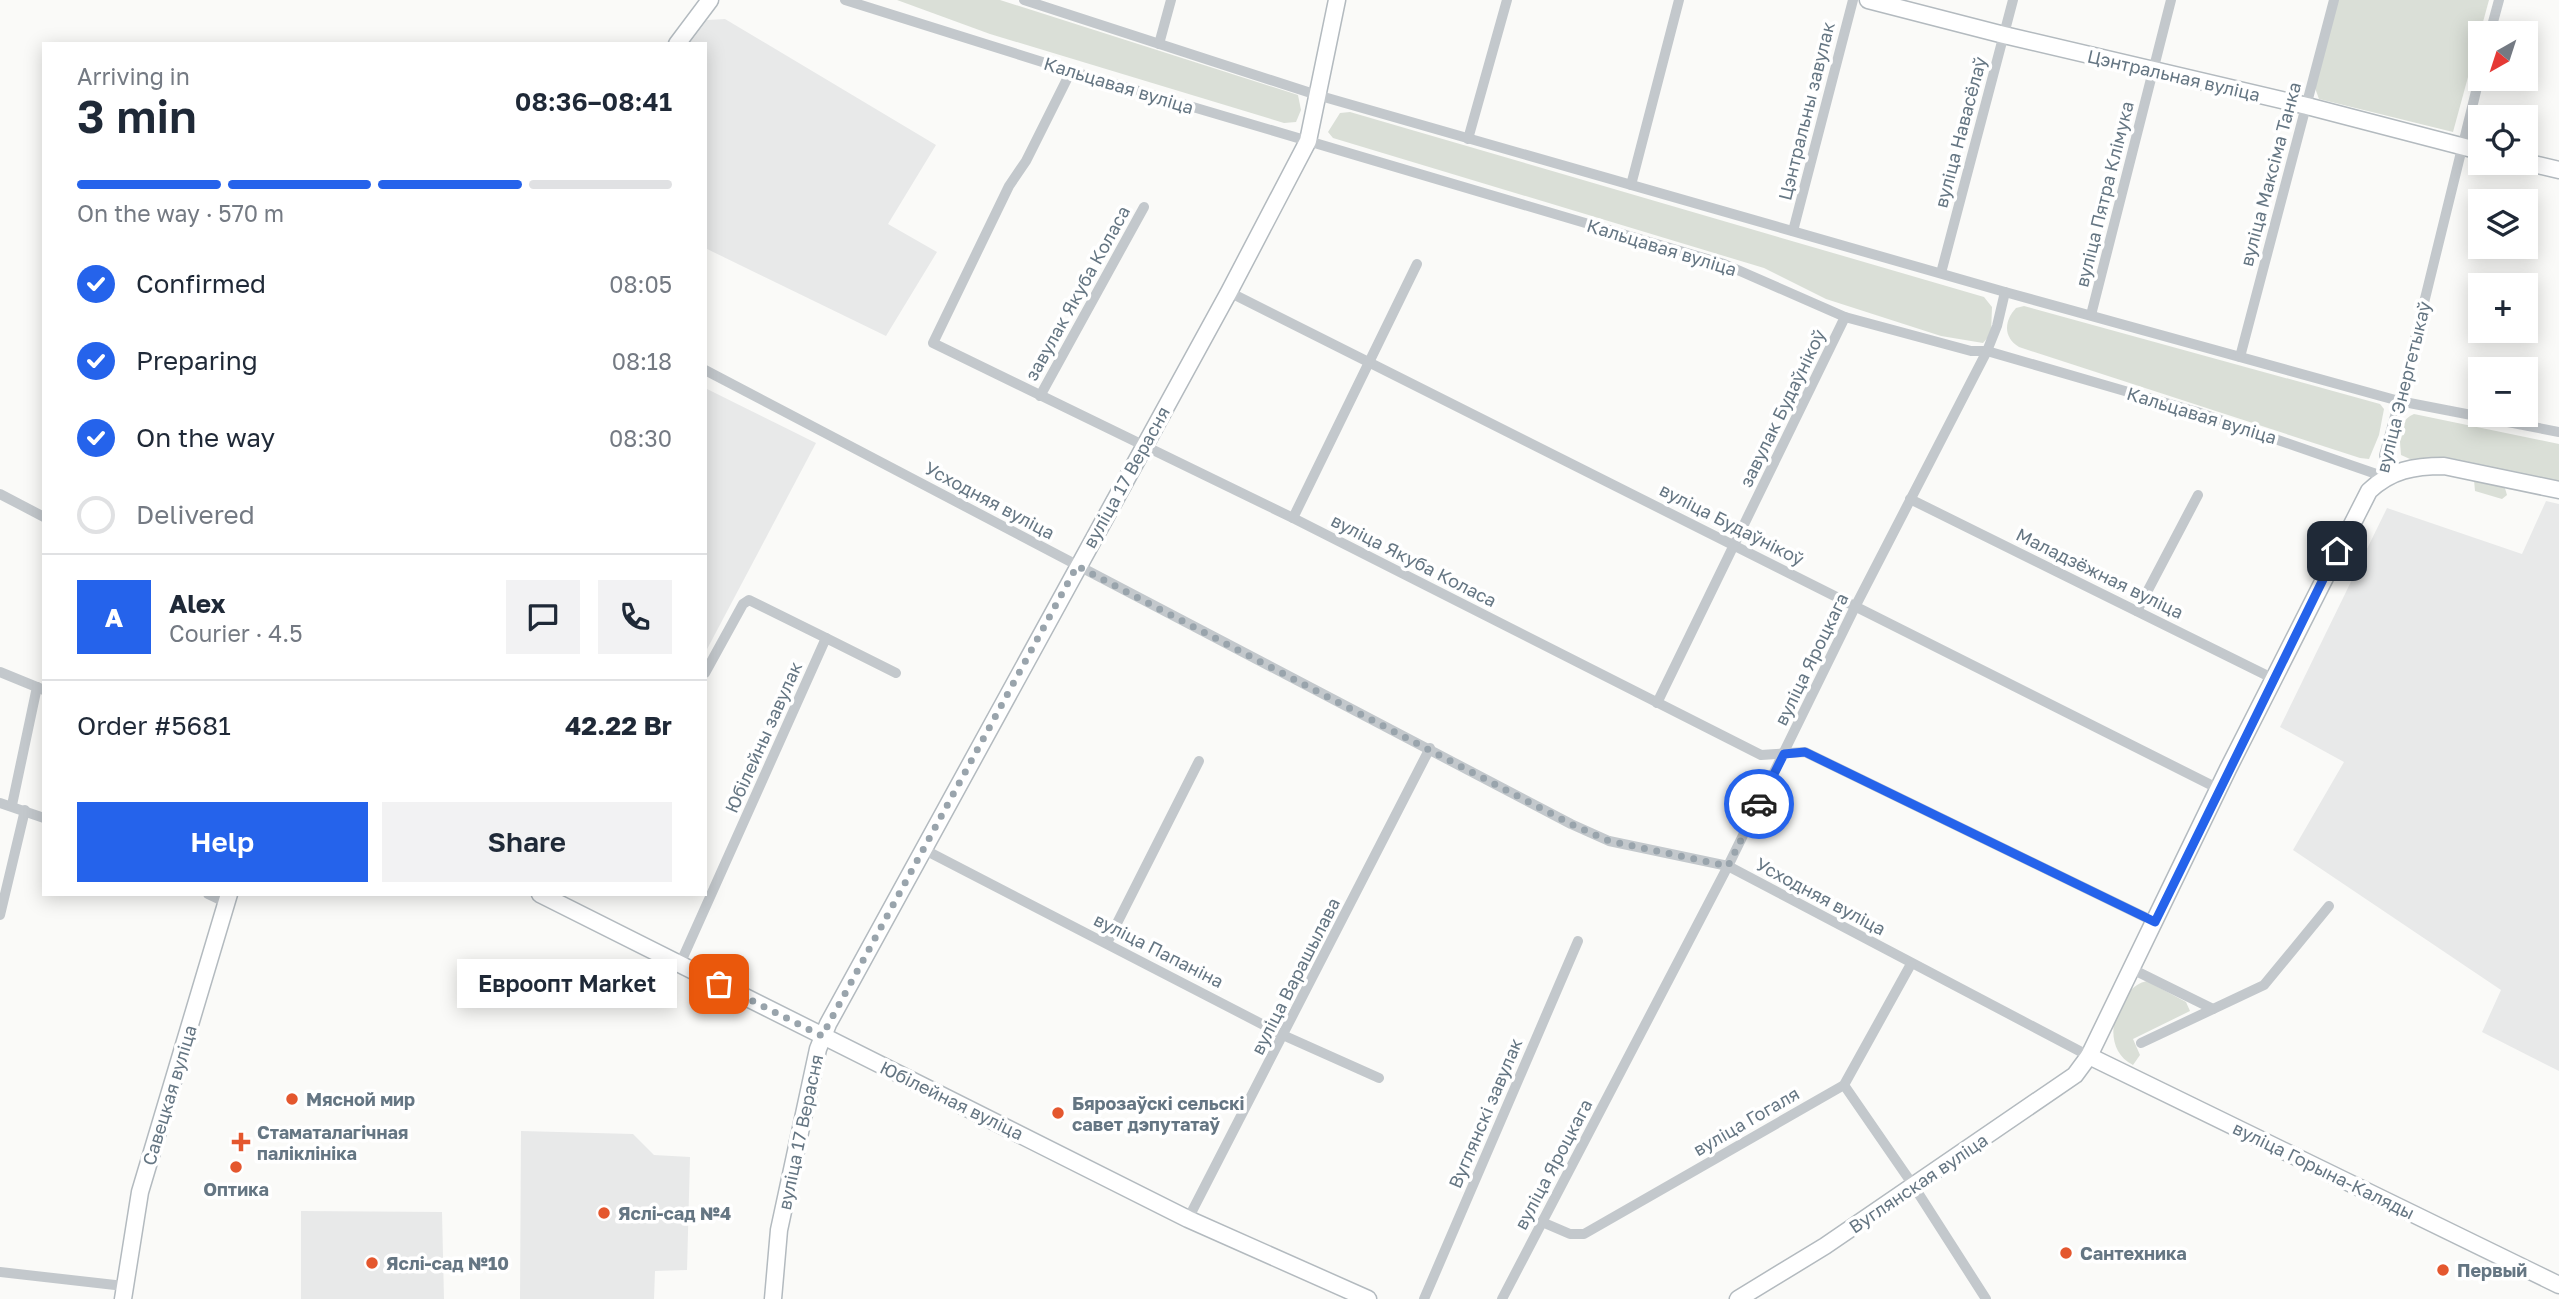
<!DOCTYPE html>
<html lang="en">
<head>
<meta charset="utf-8">
<style>
  :root { --surface:#fff; --page:#f2f2f3; --text:#1f2937; --muted:#747a83; --line:#e0e1e3; --accent:#2563eb }
  body { margin:0; font-family:"Golos Text",sans-serif; background:var(--page); color:var(--text); height:100vh; display:flex; flex-direction:column; font-size:26px; white-space:nowrap }
  * { box-sizing:border-box; margin:0 }
  p { font-size:23px; color:var(--muted) }
  .icon { flex:none; width:38px; height:38px; fill:none; stroke:currentColor; stroke-width:2; stroke-linecap:round; stroke-linejoin:round }
  .map { position:relative; flex:1; overflow:hidden }
  .side { position:absolute; left:42px; top:42px; width:665px; height:854px; display:flex; flex-direction:column; background:var(--surface); border-radius:0px; box-shadow:0 4px 18px #0003 }
  .side>* { flex:none }
  .needle { width:46px; rotate:219deg }
  .controls { position:absolute; left:2468px; top:21px; display:grid; gap:14px }
  .controls a { display:grid; place-items:center; width:70px; height:70px; border-radius:0px; background:var(--surface); box-shadow:0 4px 18px #0003; font-size:35px }
  .pin { position:absolute; display:grid; place-items:center; width:60px; height:60px; color:#fff; margin:-30px; border-radius:14px; box-shadow:0 4px 10px #0006 }
  .courier { position:absolute; display:grid; place-items:center; width:70px; height:70px; margin:-35px; border:5px solid #2563eb; border-radius:50%; background:#fff; color:#222; box-shadow:0 2px 9px #0007 }
  .bubble { position:absolute; height:49px; border-radius:0px; background:var(--surface); box-shadow:0 4px 18px #0003; font-size:23px; font-weight:600; line-height:49px; text-align:center }
  .head em { font-style:normal; font-weight:600 }
  .head div { display:flex; flex-direction:column-reverse }
  .head { display:flex; align-items:center; justify-content:space-between; height:119px; padding:0 35px }
  h1 { font-size:46px; font-weight:600; line-height:52px }
  .bar { display:grid; grid-template-columns:repeat(4,1fr); gap:10px 7px; align-content:center; height:84px; padding:0 35px }
  .bar i { height:9px; border-radius:5px; background:var(--line) }
  .bar .on { background:var(--accent) }
  .bar p { grid-column:span 4 }
  .line { display:flex; align-items:center; gap:18px; padding:0 35px; border-top:2px solid var(--line) }
  .line div { flex:1 }
  .round { display:grid; place-items:center; flex:none; width:74px; height:74px; border-radius:0px; background:var(--page) }
  ol { padding:0 35px; list-style:none }
  li { display:flex; align-items:center; gap:21px; height:77px }
  li p { margin-inline-start:auto }
  li .icon { padding:7px; border-radius:50%; background:var(--accent); color:#fff; stroke-width:4 }
  li:last-child { color:var(--muted) }
  li i { width:38px; height:38px; border:4px solid var(--line); border-radius:50% }
  .button { display:flex; gap:14px; margin-top:auto; padding:14px 35px }
  .button a { flex:1; height:80px; border-radius:0px; background:var(--accent); color:#fff; font-size:28px; font-weight:600; line-height:80px; text-align:center }
  .button a+a { background:var(--page); color:var(--text) }
  .map>svg:first-child { display:block }
  .built { fill:#e8e9e9 }
  .green { fill:#dadfd7 }
  .lines { fill:none; stroke-linecap:round; stroke-linejoin:round }
  .secondary-casing { stroke:#b3babf; stroke-width:19 }
  .street { stroke:#c3c8cc; stroke-width:10 }
  .secondary { stroke:#fff; stroke-width:16 }
  .done { stroke:#99a4ac; stroke-width:7; stroke-dasharray:0 12.6 }
  .route { stroke:#2563eb; stroke-width:9 }
  .poi-dot { fill:#e4572e; stroke:#fff; stroke-width:2.5 }
  .labels { text-anchor:middle; dominant-baseline:central; stroke-width:7; stroke-linejoin:round; paint-order:stroke }
  .street-label { font-size:18px; fill:#657683; stroke:#fff }
  .poi-label { font-size:18px; font-weight:bold; fill:#657683; stroke:#fff; text-anchor:start }
</style>
</head>
<body>
<div class="map">
<svg width="2559" height="1299" viewBox="0 0 2559 1299">
  <rect width="100%" height="100%" fill="#fafaf8"/>
  <g class="built">
    <polygon points="725,19 936,145 888,224 937,252 886,336 705,248 705,44 689,44 707,20"/>
    <polygon points="705,388 816,443 705,653"/>
    <polygon points="2546,501 2559,504 2559,1071 2482,1032 2501,990 2293,850 2344,762 2280,727 2387,508 2522,554"/>
    <polygon points="521,1131 633,1134 654,1155 690,1157 687,1270 655,1271 654,1299 520,1299"/>
    <polygon points="301,1211 442,1212 444,1299 301,1299"/>
  </g>
  <g class="green">
    <polygon points="897,0 1000,0 1298,95 1301,110 1296,122 1284,123 990,34"/>
    <polygon points="2338,0 2489,0 2453,132 2319,99 2315,88"/>
    <polygon points="1350,112 1984,297 1992,307 1991,334 1983,343 1941,336 1826,299 1764,268 1333,138 1328,132 1340,113"/>
    <path d="M2024,306L2380,404L2384,409L2379,435L2369,459L2360,458L2019,347C2003,337 2004,321 2016,308Z"/>
    <path d="M2414,414L2559,444V481L2450,458L2410,459L2401,455C2400,438 2396,422 2414,414Z"/>
    <polygon points="2474,480 2504,485 2507,495 2502,499 2475,491"/>
    <path d="M2147,981L2186,1002L2190,1011L2133,1039L2140,1055L2133,1065C2095,1046 2119,986 2147,981Z"/>
  </g>
  <g class="lines">
    <g class="secondary-casing">
      <g id="secondary">
        <polyline points="1868,0 2004,35 2307,106 2480,151"/>
        <polyline points="677,44 710,0"/>
        <polyline points="2525,162 2559,170"/>
        <polyline points="540,894 1188,1219 1368,1299"/>
        <polyline points="2089,1056 2559,1285"/>
        <polyline points="123,1299 140,1192 229,894"/>
        <polyline points="773,1299 779,1230 818,1049 828,1024 1229,292 1308,141 1337,0"/>
        <path d="M1738,1299L1825,1246L2075,1075L2089,1056L2228,769L2369,491C2391,470 2414,466 2444,466L2559,490"/>
      </g>
    </g>
    <g class="street">
      <polyline points="845,0 1071,71 1724,264 1845,317 1971,351 1987,351 2197,412 2385,477 2384,455 2404,384 2480,75"/>
      <polyline points="1024,0 1317,95 2005,292 2399,401 2559,432"/>
      <polyline points="2490,33 2499,0"/>
      <polyline points="1159,44 1171,0"/>
      <polyline points="1071,71 1026,161 1009,186 933,343 1293,518 1761,755 1805,752 2155,922"/>
      <polyline points="1468,139 1507,0"/>
      <polyline points="1631,185 1679,0"/>
      <polyline points="1793,231 1853,0"/>
      <polyline points="1941,273 2013,0"/>
      <polyline points="1229,292 2219,789"/>
      <polyline points="2091,315 2171,0"/>
      <polyline points="2240,357 2334,0"/>
      <polyline points="705,370 1571,824 1609,841 1728,866 2089,1056"/>
      <polyline points="1040,396 1144,207"/>
      <polyline points="0,494 44,517"/>
      <polyline points="1910,499 2274,679"/>
      <polyline points="1293,518 1417,264"/>
      <polyline points="2137,611 2198,495"/>
      <polyline points="0,672 44,690"/>
      <polyline points="705,673 743,604 749,600 826,638"/>
      <polyline points="1657,703 1845,317"/>
      <polyline points="0,803 44,818"/>
      <polyline points="12,805 37,687"/>
      <polyline points="925,850 1285,1036 1379,1078"/>
      <polyline points="208,894 227,903"/>
      <polyline points="0,915 25,810"/>
      <polyline points="1107,943 1199,761"/>
      <polyline points="680,964 826,638 896,673"/>
      <polyline points="2132,969 2213,1009"/>
      <polyline points="2141,1043 2264,985 2329,906"/>
      <polyline points="1844,1085 1913,1185 1986,1299"/>
      <polyline points="1188,1219 1430,748"/>
      <polyline points="1542,1222 1570,1234 1584,1234 1844,1085 1911,964"/>
      <polyline points="0,1272 124,1286"/>
      <polyline points="1424,1299 1578,941"/>
      <polyline points="1502,1299 1728,866 1855,607 1987,351 1997,326 2005,292"/>
    </g>
    <use href="#secondary" class="secondary"/>
  </g>
  <g class="lines">
    <polyline class="done" points="719,984 822,1036 1077,566 1571,824 1609,841 1728,866 1759,804"/>
    <polyline class="route" points="1759,804 1784,754 1805,752 2155,922 2337,551"/>
  </g>
  <g class="poi-dot">
    <circle cx="292" cy="1099" r="7"/>
    <circle cx="1058" cy="1113" r="7"/>
    <path d="M237.5 1131.5h7v7h7v7h-7v7h-7v-7h-7v-7h7z"/>
    <circle cx="236" cy="1167" r="7"/>
    <circle cx="604" cy="1213" r="7"/>
    <circle cx="2066" cy="1253" r="7"/>
    <circle cx="372" cy="1263" r="7"/>
    <circle cx="2443" cy="1270" r="7"/>
  </g>
  <g class="labels">
    <g class="street-label">
      <text transform="translate(2174 75) rotate(13)">Цэнтральная вуліца</text>
      <text transform="translate(1119 85) rotate(17)">Кальцавая вуліца</text>
      <text transform="translate(1806 111) rotate(-76)">Цэнтральны завулак</text>
      <text transform="translate(1960 132) rotate(-75)">вуліца Навасёлаў</text>
      <text transform="translate(2270 174) rotate(-75)">вуліца Максіма Танка</text>
      <text transform="translate(2104 194) rotate(-76)">вуліца Пятра Клімука</text>
      <text transform="translate(1662 247) rotate(17)">Кальцавая вуліца</text>
      <text transform="translate(1077 293) rotate(-61)">завулак Якуба Коласа</text>
      <text transform="translate(2403 387) rotate(-76)">вуліца Энергетыкаў</text>
      <text transform="translate(1782 408) rotate(-64)">завулак Будаўнікоў</text>
      <text transform="translate(2202 415) rotate(17)">Кальцавая вуліца</text>
      <text transform="translate(1126 477) rotate(-61)">вуліца 17 Верасня</text>
      <text transform="translate(990 500) rotate(28)">Усходняя вуліца</text>
      <text transform="translate(1732 524) rotate(27)">вуліца Будаўнікоў</text>
      <text transform="translate(1414 560) rotate(27)">вуліца Якуба Коласа</text>
      <text transform="translate(2100 573) rotate(26)">Маладзёжная вуліца</text>
      <text transform="translate(1811 659) rotate(-64)">вуліца Яроцкага</text>
      <text transform="translate(763 737) rotate(-66)">Юбілейны завулак</text>
      <text transform="translate(1821 896) rotate(28)">Усходняя вуліца</text>
      <text transform="translate(1159 950) rotate(27)">вуліца Папаніна</text>
      <text transform="translate(1295 976) rotate(-63)">вуліца Варашылава</text>
      <text transform="translate(169 1095) rotate(-73)">Савецкая вуліца</text>
      <text transform="translate(952 1100) rotate(26)">Юбілейная вуліца</text>
      <text transform="translate(1485 1113) rotate(-67)">Вуглянскі завулак</text>
      <text transform="translate(1746 1121) rotate(-30)">вуліца Гогаля</text>
      <text transform="translate(800 1132) rotate(-78)">вуліца 17 Верасня</text>
      <text transform="translate(1553 1164) rotate(-62)">вуліца Яроцкага</text>
      <text transform="translate(2324 1170) rotate(26)">вуліца Горына-Каляды</text>
      <text transform="translate(1918 1183) rotate(-34)">Вуглянская вуліца</text>
    </g>
    <g class="poi-label">
      <text x="306" y="1099">Мясной мир</text>
      <text x="1072" y="1103">Бярозаўскі сельскі<tspan x="1072" dy="21">савет дэпутатаў</tspan></text>
      <text x="257" y="1132">Стаматалагічная<tspan x="257" dy="21">паліклініка</tspan></text>
      <text x="236" y="1189" text-anchor="middle">Оптика</text>
      <text x="618" y="1213">Яслі-сад №4</text>
      <text x="2080" y="1253">Сантехника</text>
      <text x="386" y="1263">Яслі-сад №10</text>
      <text x="2457" y="1270">Первый</text>
    </g>
  </g>
</svg>
<div class="controls">
<a><svg class="needle" viewBox="-14 -14 28 28"><path d="M0-13l5 13h-10z" fill="#e53935"/><path d="M0 13l5-13h-10z" fill="#747a83"/></svg></a>
<a><svg class="icon" aria-label="locate" viewBox="0 0 24 24"><circle cx="12" cy="12" r="6"/><path d="M12 2v4M12 18v4M2 12h4M18 12h4"/></svg></a>
<a><svg class="icon" aria-label="layers" viewBox="0 0 24 24"><path d="M12 4l9 5-9 5-9-5zM3 14l9 5 9-5"/></svg></a>
<a>+</a>
<a>−</a>
</div>
<div class="pin" style="left:719px;top:984px;background:#ea580c"><svg class="icon" aria-label="bag" viewBox="0 0 24 24"><path d="M5 8h14l-1 12H6zM9 8a3 3 0 0 1 6 0"/></svg></div>
<div class="pin" style="left:2337px;top:551px;background:#1f2937"><svg class="icon" aria-label="home" viewBox="0 0 24 24"><path d="M3 11l9-7 9 7M6 9v11h12V9"/></svg></div>
<div class="courier" style="left:1759px;top:804px"><svg class="icon" aria-label="car" viewBox="0 0 24 24"><path d="M5 17H2v-5l4-1 3-4h7l3 4 3 1v5h-3M9 17h6M6 11h13"/><circle cx="7" cy="17" r="2"/><circle cx="17" cy="17" r="2"/></svg></div>
<div class="bubble" style="left:457px;top:959px;width:220px">Евроопт Market</div>
<section class="side">
<div class="head"><div><h1>3 min</h1><p>Arriving in</p></div><em>08:36–08:41</em></div>
<div class="bar"><i class="on"></i><i class="on"></i><i class="on"></i><i></i><p>On the way · 570 m</p></div>
<ol>
<li><svg class="icon" aria-label="check" viewBox="0 0 24 24"><path d="M5 12l5 5 9-10"/></svg>Confirmed<p>08:05</p></li>
<li><svg class="icon" aria-label="check" viewBox="0 0 24 24"><path d="M5 12l5 5 9-10"/></svg>Preparing<p>08:18</p></li>
<li><svg class="icon" aria-label="check" viewBox="0 0 24 24"><path d="M5 12l5 5 9-10"/></svg>On the way<p>08:30</p></li>
<li><i></i>Delivered</li>
</ol>
<div class="line" style="height:126px"><b class="round" style="background:var(--accent);color:#fff">A</b><div><b>Alex</b><p>Courier · 4.5</p></div><a class="round"><svg class="icon" aria-label="chat" viewBox="0 0 24 24"><path d="M4 5h16v11H9l-5 4z"/></svg></a><a class="round"><svg class="icon" aria-label="phone" viewBox="0 0 24 24"><path d="M5 4h4l2 5-3 2q2 4 5 5l2-3 5 2v4C11 20 4 13 5 4z"/></svg></a></div>
<div class="line" style="height:91px"><div>Order #5681</div><b>42.22 Br</b></div>
<div class="button"><a>Help</a><a>Share</a></div>
</section>
</div>
</body>
</html>
